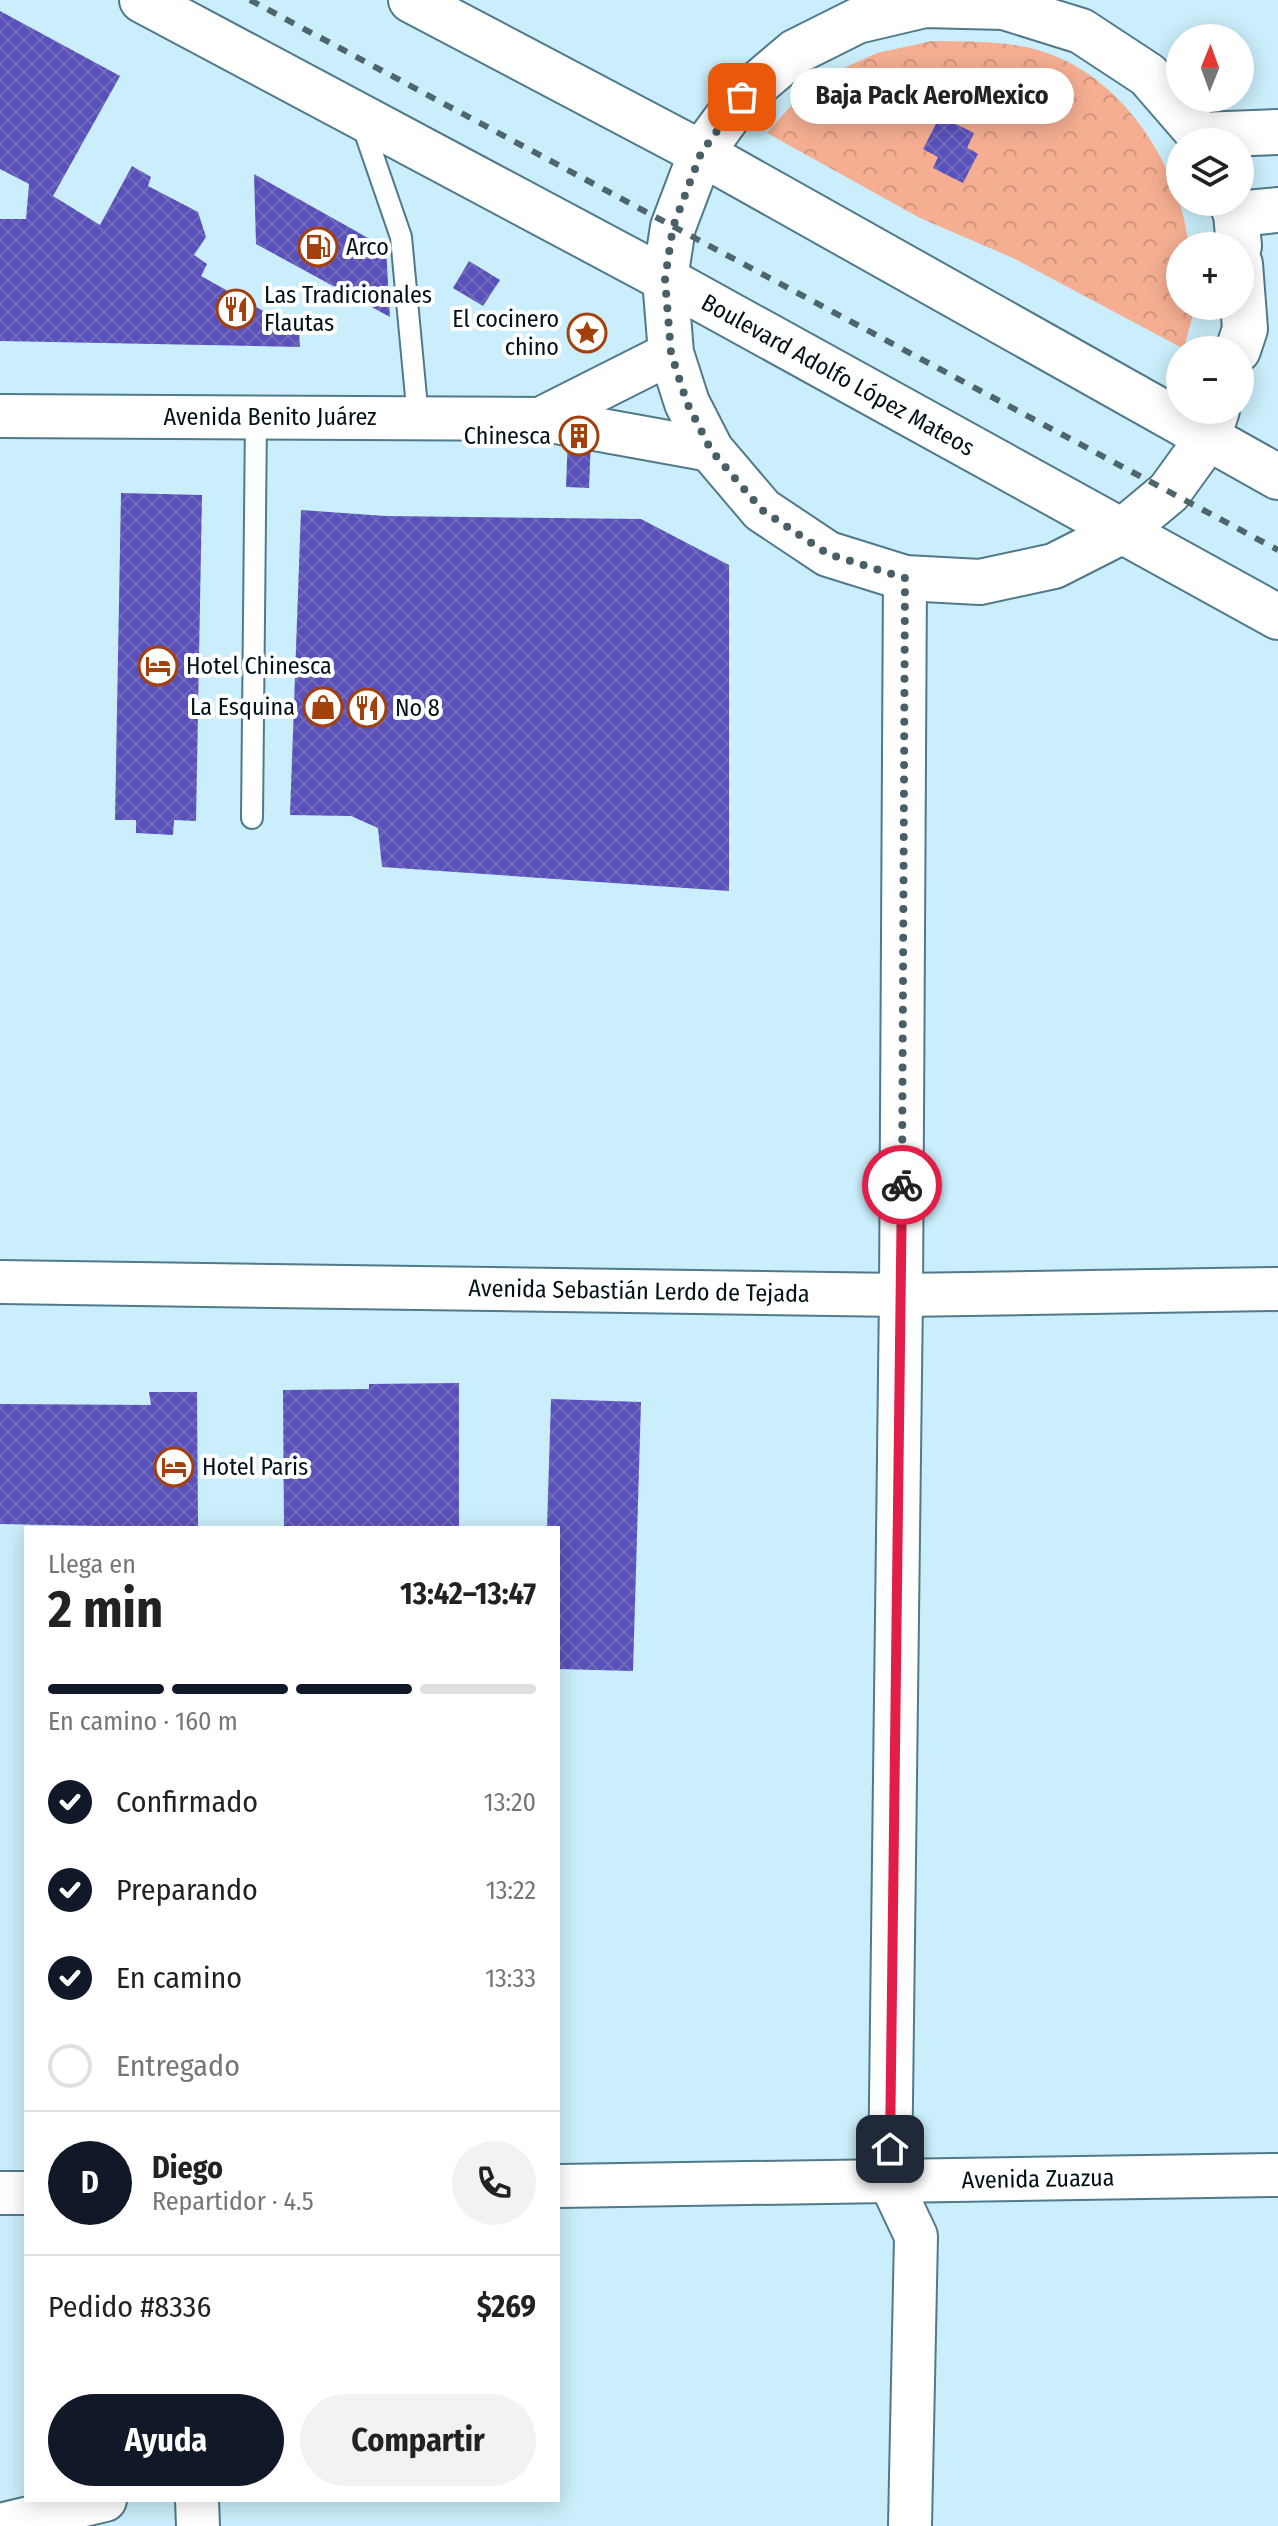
<!DOCTYPE html>
<html lang="es">
<head>
<meta charset="utf-8">
<style>
  :root { --surface:#fff; --page:#f2f2f2; --text:#222; --muted:#767676; --line:#e0e0e0; --accent:#111827 }
  body { margin:0; font-family:"Fira Sans Condensed",sans-serif; background:var(--page); color:var(--text); height:100vh; display:flex; flex-direction:column; font-size:30px; white-space:nowrap }
  * { box-sizing:border-box; margin:0 }
  p { font-size:26px; color:var(--muted) }
  .icon { flex:none; width:44px; height:44px; fill:none; stroke:currentColor; stroke-width:2; stroke-linecap:round; stroke-linejoin:round }
  .map { position:relative; flex:1; overflow:hidden }
  .drawer { position:absolute; left:24px; top:1526px; width:536px; height:976px; display:flex; flex-direction:column; background:var(--surface); border-radius:0px; box-shadow:0 4px 20px #0003 }
  .drawer>* { flex:none }
  .needle { width:52px; rotate:1deg }
  .controls { position:absolute; left:1166px; top:24px; display:grid; gap:16px }
  .controls a { display:grid; place-items:center; width:88px; height:88px; border-radius:50%; background:var(--surface); box-shadow:0 4px 20px #0003; font-size:40px }
  .pin { position:absolute; display:grid; place-items:center; width:68px; height:68px; color:#fff; margin:-34px; border-radius:16px; box-shadow:0 4px 12px #0006 }
  .courier { position:absolute; display:grid; place-items:center; width:80px; height:80px; margin:-40px; border:6px solid #e11d48; border-radius:50%; background:#fff; color:#222; box-shadow:0 2px 10px #0007 }
  .bubble { position:absolute; height:56px; border-radius:28px; background:var(--surface); box-shadow:0 4px 20px #0003; font-size:26px; font-weight:700; line-height:56px; text-align:center }
  .head em { font-style:normal; font-weight:700 }
  .head div { display:flex; flex-direction:column-reverse }
  .head { display:flex; align-items:center; justify-content:space-between; height:136px; padding:0 24px }
  h1 { font-size:52px; font-weight:700; line-height:60px }
  .bar { display:grid; grid-template-columns:repeat(4,1fr); gap:12px 8px; align-content:center; height:96px; padding:0 24px }
  .bar i { height:10px; border-radius:6px; background:var(--line) }
  .bar .selected { background:var(--accent) }
  .bar p { grid-column:span 4 }
  .line { display:flex; align-items:center; gap:20px; padding:0 24px; border-top:2px solid var(--line) }
  .line div { flex:1 }
  .round { display:grid; place-items:center; flex:none; width:84px; height:84px; border-radius:42px; background:var(--page) }
  ol { padding:0 24px; list-style:none }
  li { display:flex; align-items:center; gap:24px; height:88px }
  li p { margin-inline-start:auto }
  li .icon { padding:8px; border-radius:50%; background:var(--accent); color:#fff; stroke-width:4 }
  li:last-child { color:var(--muted) }
  li i { width:44px; height:44px; border:4px solid var(--line); border-radius:50% }
  .primary-button { display:flex; gap:16px; margin-top:auto; padding:16px 24px }
  .primary-button a { flex:1; height:92px; border-radius:48px; background:var(--accent); color:#fff; font-size:32px; font-weight:700; line-height:92px; text-align:center }
  .primary-button a+a { background:var(--page); color:var(--text) }
  .map>svg:first-child { display:block }
  .park { fill:url(#park-crowns) }
  .building { fill:url(#building-cross-hatch) }
  .lines { fill:none; stroke-linecap:round; stroke-linejoin:round }
  .service-casing { stroke:#507a89; stroke-width:24 }
  .minor-casing { stroke:#507a89; stroke-width:46 }
  .secondary-casing { stroke:#507a89; stroke-width:48 }
  .primary-casing { stroke:#507a89; stroke-width:48 }
  .service { stroke:#fff; stroke-width:20 }
  .minor { stroke:#fff; stroke-width:42 }
  .secondary { stroke:#fff; stroke-width:44 }
  .primary { stroke:#fff; stroke-width:44 }
  .rail { stroke:#4e656e; stroke-width:6; stroke-dasharray:10 10; stroke-linecap:butt }
  .done { stroke:#485f67; stroke-width:8; stroke-dasharray:0 14.4 }
  .route { stroke:#e11d48; stroke-width:10 }
  .labels { text-anchor:middle; dominant-baseline:central; stroke-width:8; stroke-linejoin:round; paint-order:stroke }
  .poi-label { font-size:24px; fill:#021218; stroke:#fff; text-anchor:start }
  .street-label { font-size:24px; fill:#021218; stroke:#fff }
</style>
</head>
<body>
<div class="map">
<svg width="1278" height="2526" viewBox="0 0 1278 2526">
  <defs>
    <pattern id="park-crowns" width="20" height="18" patternUnits="userSpaceOnUse" patternTransform="scale(2)"><rect width="20" height="18" fill="#f5ae92"/><path d="M2 6a3 3 0 1 1 6 0M12 15a3 3 0 1 1 6 0" fill="none" stroke="#d0957d"/></pattern>
    <pattern id="building-cross-hatch" width="8" height="8" patternUnits="userSpaceOnUse" patternTransform="scale(2)"><rect width="8" height="8" fill="#5950bb"/><path d="M0 0l8 8M0 8l8-8" fill="none" stroke="#706abb"/></pattern>
  </defs>
  <rect width="100%" height="100%" fill="#caeefb"/>
  <path class="park" d="M932,41C968,42 1013,40 1047,53C1125,80 1180,167 1189,246H1180V306H1195L1184,349L1013,258L920,218L767,133L811,83L877,53Z"/>
  <g class="building">
    <polygon points="0,11 120,76 53,196 100,225 132,166 151,177 148,186 198,212 206,237 194,255 207,264 201,276 299,331 300,347 0,341 0,219 26,219 29,184 0,169"/>
    <polygon points="940,116 974,133 967,148 978,154 963,183 933,168 938,157 923,149"/>
    <polygon points="254,174 386,248 390,317 256,244"/>
    <polygon points="469,261 500,280 483,306 453,288"/>
    <polygon points="570,385 593,386 589,488 566,487"/>
    <polygon points="121,493 202,495 196,821 174,820 173,835 136,833 136,820 115,820"/>
    <polygon points="301,510 385,516 641,519 729,565 729,891 382,867 378,828 351,816 290,815"/>
    <polygon points="459,1383 459,1528 284,1528 283,1390 369,1389 369,1384"/>
    <polygon points="149,1392 197,1392 198,1528 0,1524 0,1404 151,1405"/>
    <polygon points="551,1399 641,1402 633,1671 558,1669 558,1528 547,1528"/>
  </g>
  <g class="lines">
    <g class="service-casing">
      <g id="service">
        <polyline points="361,121 401,237 418,418"/>
        <polyline points="252,818 256,417"/>
      </g>
    </g>
    <g class="minor-casing">
      <g id="minor">
        <polyline points="0,416 540,419 711,450"/>
        <polyline points="540,419 671,353"/>
        <polyline points="905,578 901,1295 890,2181 916,2236 910,2526"/>
        <polyline points="0,1282 901,1295 1278,1289"/>
        <polyline points="558,2186 1278,2175"/>
        <polyline points="0,2193 26,2193"/>
        <polyline points="197,2500 198,2526"/>
        <polyline points="0,2525 105,2500"/>
      </g>
    </g>
    <g class="secondary-casing">
      <g id="secondary">
        <polyline points="1200,135 1278,132"/>
        <polyline points="1203,142 1200,135 1148,75 1081,31 1004,7 925,5 857,21 795,52 742,97 701,153 673,227 665,279 671,353 687,403 711,450 762,510 828,554 905,578 980,582 1054,566 1121,532 1169,492 1208,438 1217,410"/>
        <polyline points="1231,202 1236,214 1239,246"/>
        <polyline points="1236,214 1278,210"/>
        <polyline points="1238,350 1245,329 1240,264"/>
      </g>
    </g>
    <g class="primary-casing">
      <g id="primary">
        <polyline points="142,0 665,279 1278,617"/>
        <polyline points="411,0 701,153 1278,477"/>
      </g>
    </g>
    <use href="#service" class="service"/>
    <use href="#minor" class="minor"/>
    <use href="#secondary" class="secondary"/>
    <use href="#primary" class="primary"/>
    <polyline class="rail" points="250,0 1278,550"/>
  </g>
  <g class="lines">
    <polyline class="done" points="742,97 701,153 673,227 665,279 671,353 687,403 711,450 762,510 828,554 905,578 902,1185"/>
    <polyline class="route" points="890,2149 902,1185"/>
  </g>
  <defs>
    <g id="fuel-ring" transform="scale(2)"><circle r="9.5" fill="#fff" stroke="#a4400b" stroke-width="1.5"/><path d="M-5.5-6h7V0h2V4h1.3V-2.5L3-4.5l.8-.8L6-3V5H2.5V1h-1V6h-7ZM-4.2-4.7v3.2H.2V-4.7Z" fill="#a4400b"/></g>
    <g id="restaurant-ring" transform="scale(2)"><circle r="9.5" fill="#fff" stroke="#a4400b" stroke-width="1.5"/><path d="M-5-6h1v4h1v-4h1v4h1v-4h1v5L-1.5 .5V6h-2V.5L-5-1ZM5-6V6H3V1.5H1.5Q1.5-4 5-6Z" fill="#a4400b"/></g>
    <g id="sight-ring" transform="scale(2)"><circle r="9.5" fill="#fff" stroke="#a4400b" stroke-width="1.5"/><path d="M0-6L1.8-2.2L6-1.7L2.9 1.2L3.7 5.4L0 3.3L-3.7 5.4L-2.9 1.2L-6-1.7L-1.8-2.2Z" fill="#a4400b"/></g>
    <g id="building-ring" transform="scale(2)"><circle r="9.5" fill="#fff" stroke="#a4400b" stroke-width="1.5"/><path d="M-4-6H4V6H1V3H-1V6H-4ZM-2.5-4.3h1.7v1.8h-1.7ZM.8-4.3h1.7v1.8H.8ZM-2.5-1h1.7V.8h-1.7ZM.8-1h1.7V.8H.8Z" fill="#a4400b"/></g>
    <g id="hotel-ring" transform="scale(2)"><circle r="9.5" fill="#fff" stroke="#a4400b" stroke-width="1.5"/><path d="M-6-4.5h1.5V1H6V5H4.5V3h-9V5H-6ZM-4 0a1.8 1.8 0 1 1 3.6 0ZM.5 0V-2.5h3Q6-2.5 6 0Z" fill="#a4400b"/></g>
    <g id="shop-ring" transform="scale(2)"><circle r="9.5" fill="#fff" stroke="#a4400b" stroke-width="1.5"/><path d="M-5-2.5h2.3a2.7 3.5 0 0 1 5.4 0H5L5.5 6h-11ZM-1.5-2.5h3a1.5 2.3 0 0 0-3 0Z" fill="#a4400b"/></g>
  </defs>
  <g fill-rule="evenodd">
    <use href="#fuel-ring" x="318" y="247"/>
    <use href="#restaurant-ring" x="236" y="309"/>
    <use href="#sight-ring" x="587" y="333"/>
    <use href="#building-ring" x="579" y="436"/>
    <use href="#hotel-ring" x="158" y="666"/>
    <use href="#shop-ring" x="323" y="707"/>
    <use href="#restaurant-ring" x="367" y="708"/>
    <use href="#hotel-ring" x="174" y="1467"/>
  </g>
  <g class="labels">
    <g class="poi-label">
      <text x="346" y="247">Arco</text>
      <text x="264" y="295">Las Tradicionales<tspan x="264" dy="28">Flautas</tspan></text>
      <text x="559" y="319" text-anchor="end">El cocinero<tspan x="559" dy="28">chino</tspan></text>
      <text x="551" y="436" text-anchor="end">Chinesca</text>
      <text x="186" y="666">Hotel Chinesca</text>
      <text x="295" y="707" text-anchor="end">La Esquina</text>
      <text x="395" y="708">No 8</text>
      <text x="202" y="1467">Hotel Paris</text>
    </g>
    <g class="street-label">
      <text transform="translate(838 375) rotate(29)">Boulevard Adolfo López Mateos</text>
      <text x="270" y="417">Avenida Benito Juárez</text>
      <text transform="translate(639 1291) rotate(1)">Avenida Sebastián Lerdo de Tejada</text>
      <text transform="translate(1038 2179) rotate(-1)">Avenida Zuazua</text>
    </g>
  </g>
</svg>
<div class="controls">
<a><svg class="needle" viewBox="-14 -14 28 28"><path d="M0-13l5 13h-10z" fill="#e53935"/><path d="M0 13l5-13h-10z" fill="#767676"/></svg></a>
<a><svg class="icon" aria-label="layers" viewBox="0 0 24 24"><path d="M12 4l9 5-9 5-9-5zM3 14l9 5 9-5"/></svg></a>
<a>+</a>
<a>−</a>
</div>
<div class="pin" style="left:742px;top:97px;background:#ea580c"><svg class="icon" aria-label="bag" viewBox="0 0 24 24"><path d="M5 8h14l-1 12H6zM9 8a3 3 0 0 1 6 0"/></svg></div>
<div class="pin" style="left:890px;top:2149px;background:#1f2937"><svg class="icon" aria-label="home" viewBox="0 0 24 24"><path d="M3 11l9-7 9 7M6 9v11h12V9"/></svg></div>
<div class="courier" style="left:902px;top:1185px"><svg class="icon" aria-label="bike" viewBox="0 0 24 24"><circle cx="6" cy="16" r="4"/><circle cx="18" cy="16" r="4"/><path d="M6 16l4-8h5l3 8M10 8l3 8H6M13 5h3"/></svg></div>
<div class="bubble" style="left:790px;top:68px;width:284px">Baja Pack AeroMexico</div>
<section class="drawer">
<div class="head"><div><h1>2 min</h1><p>Llega en</p></div><em>13:42–13:47</em></div>
<div class="bar"><i class="selected"></i><i class="selected"></i><i class="selected"></i><i></i><p>En camino · 160 m</p></div>
<ol>
<li><svg class="icon" aria-label="check" viewBox="0 0 24 24"><path d="M5 12l5 5 9-10"/></svg>Confirmado<p>13:20</p></li>
<li><svg class="icon" aria-label="check" viewBox="0 0 24 24"><path d="M5 12l5 5 9-10"/></svg>Preparando<p>13:22</p></li>
<li><svg class="icon" aria-label="check" viewBox="0 0 24 24"><path d="M5 12l5 5 9-10"/></svg>En camino<p>13:33</p></li>
<li><i></i>Entregado</li>
</ol>
<div class="line" style="height:144px"><b class="round" style="background:var(--accent);color:#fff">D</b><div><b>Diego</b><p>Repartidor · 4.5</p></div><a class="round"><svg class="icon" aria-label="phone" viewBox="0 0 24 24"><path d="M5 4h4l2 5-3 2q2 4 5 5l2-3 5 2v4C11 20 4 13 5 4z"/></svg></a></div>
<div class="line" style="height:104px"><div>Pedido #8336</div><b>$269</b></div>
<div class="primary-button"><a>Ayuda</a><a>Compartir</a></div>
</section>
</div>
</body>
</html>
